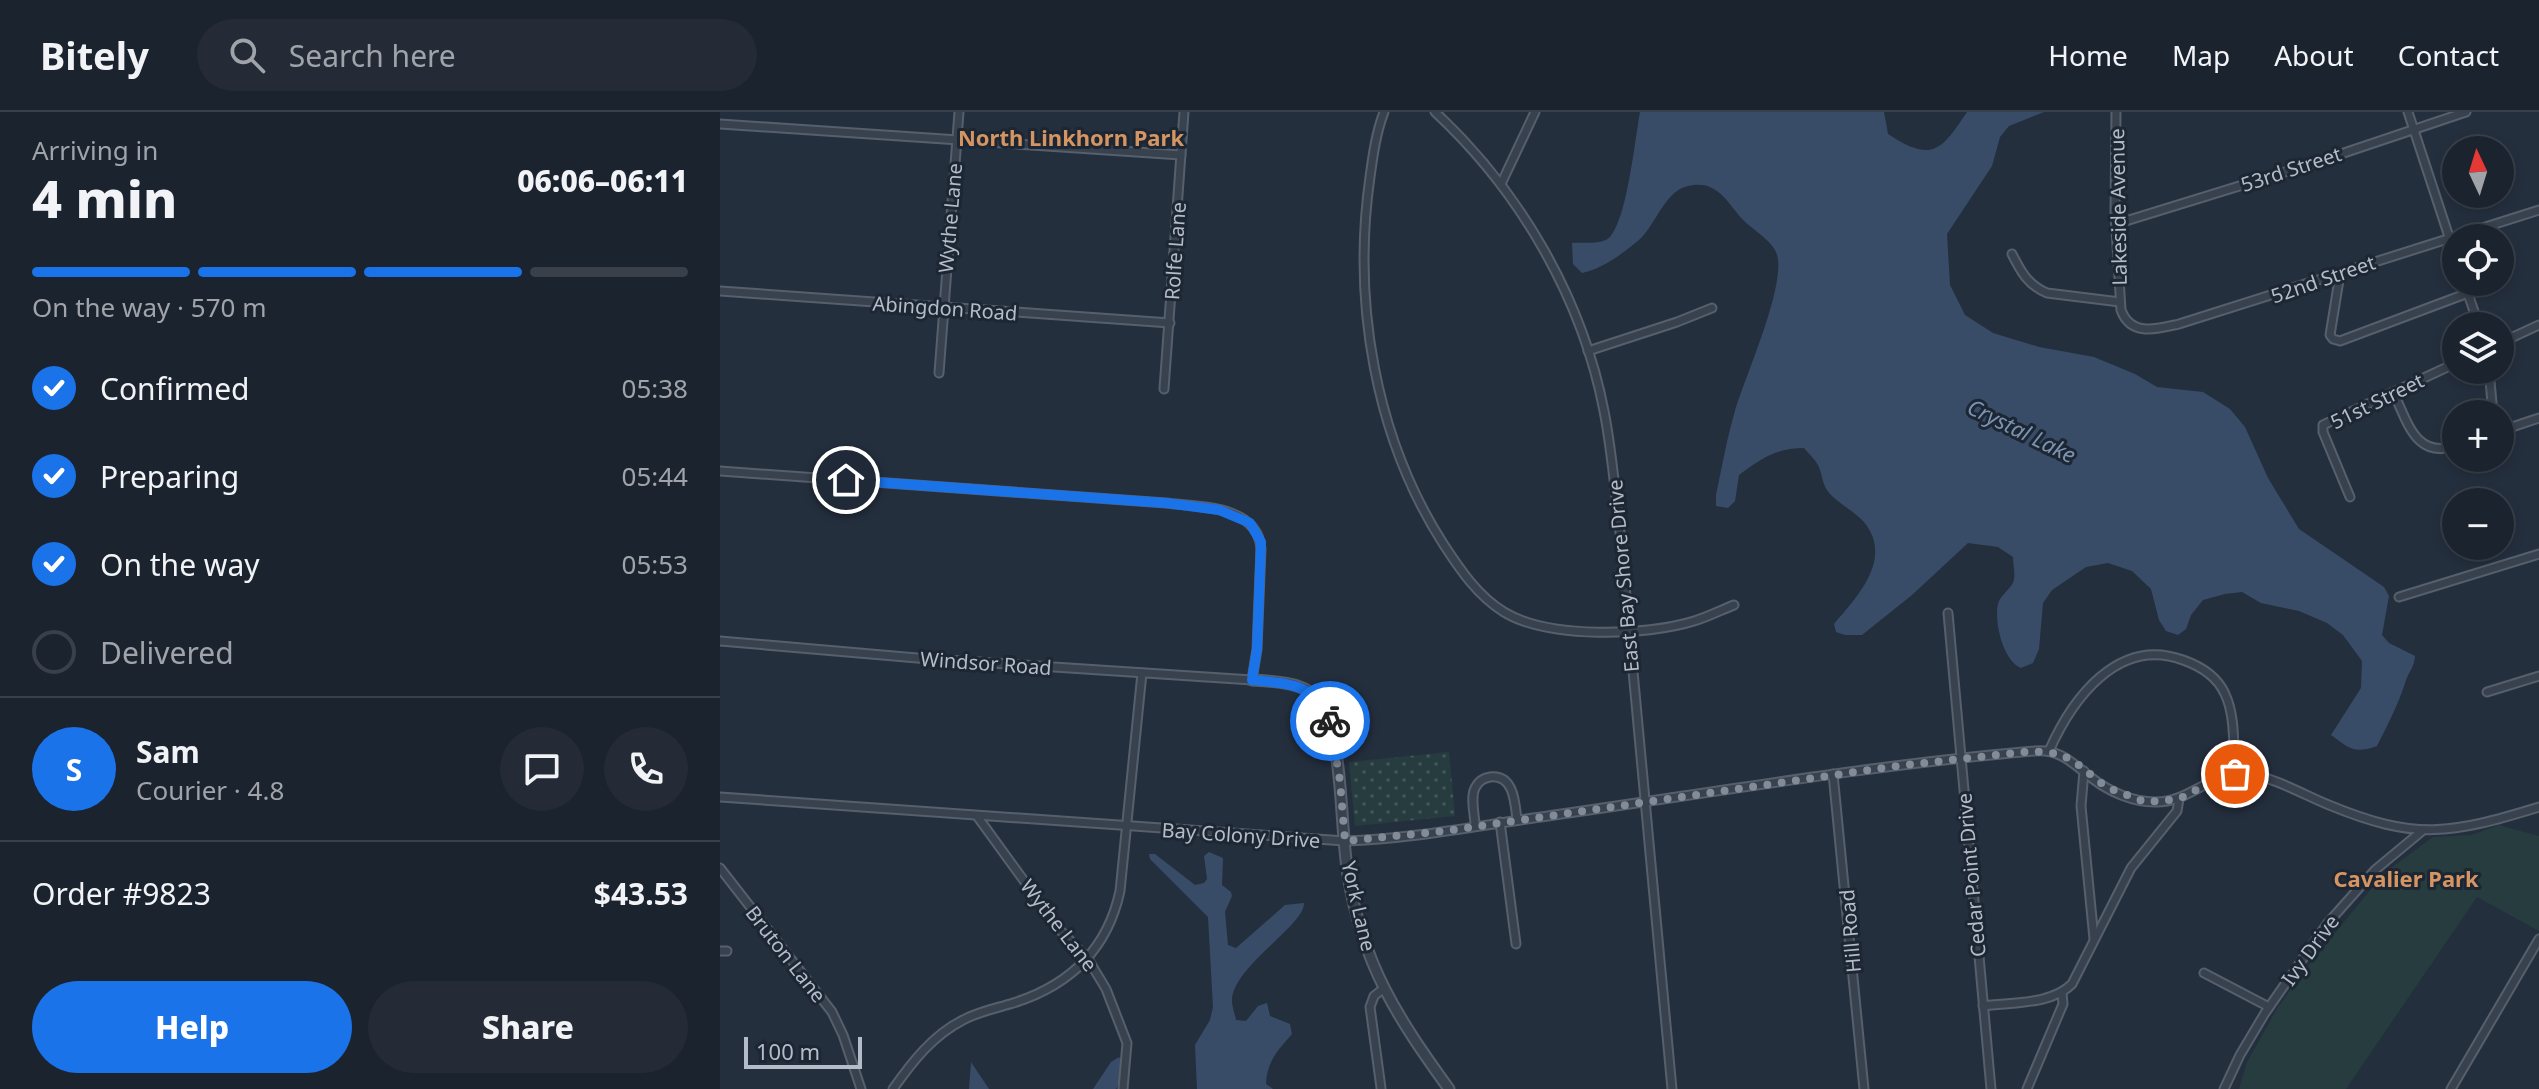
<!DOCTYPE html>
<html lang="en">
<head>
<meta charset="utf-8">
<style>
  :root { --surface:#1b232e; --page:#242b36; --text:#f1f3f6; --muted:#a0a4aa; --line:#39404a; --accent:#1a73e8 }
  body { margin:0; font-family:"Noto Sans",sans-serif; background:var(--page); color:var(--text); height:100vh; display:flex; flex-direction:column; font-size:30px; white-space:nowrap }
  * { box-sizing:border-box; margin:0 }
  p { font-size:26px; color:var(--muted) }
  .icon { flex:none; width:44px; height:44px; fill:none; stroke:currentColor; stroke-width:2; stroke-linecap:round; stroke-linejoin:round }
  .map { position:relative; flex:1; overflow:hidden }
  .panel { display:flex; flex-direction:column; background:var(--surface); width:720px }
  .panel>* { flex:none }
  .needle { width:52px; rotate:356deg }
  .fabs { position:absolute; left:1722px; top:24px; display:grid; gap:16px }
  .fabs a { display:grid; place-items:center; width:72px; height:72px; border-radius:50%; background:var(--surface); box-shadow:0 4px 12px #0003,0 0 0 2px var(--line); font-size:40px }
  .scale { position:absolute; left:24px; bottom:20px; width:118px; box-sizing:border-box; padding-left:8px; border:4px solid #b4bcc9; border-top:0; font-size:22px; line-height:28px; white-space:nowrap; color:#b4bcc9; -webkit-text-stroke:6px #1d2633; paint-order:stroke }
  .pin { position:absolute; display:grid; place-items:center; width:68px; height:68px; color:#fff; margin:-34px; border:4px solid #fff; border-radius:50%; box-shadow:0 2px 8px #0007 }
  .courier { position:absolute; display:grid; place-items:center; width:80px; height:80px; margin:-40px; border:6px solid #1a73e8; border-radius:50%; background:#fff; color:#222; box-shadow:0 2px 10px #0007 }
  .overview em { font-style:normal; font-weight:800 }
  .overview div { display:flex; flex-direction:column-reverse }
  .overview { display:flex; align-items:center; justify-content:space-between; height:136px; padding:0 32px }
  h1 { font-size:52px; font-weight:800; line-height:60px }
  .bar { display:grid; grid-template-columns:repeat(4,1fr); gap:12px 8px; align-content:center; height:96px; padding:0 32px }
  .bar i { height:10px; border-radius:6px; background:var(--line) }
  .bar .current { background:var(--accent) }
  .bar p { grid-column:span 4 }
  .line { display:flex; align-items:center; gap:20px; padding:0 32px; border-top:2px solid var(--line) }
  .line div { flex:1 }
  .round { display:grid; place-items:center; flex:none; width:84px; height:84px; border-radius:42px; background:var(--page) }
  ol { padding:0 32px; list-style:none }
  li { display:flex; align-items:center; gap:24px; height:88px }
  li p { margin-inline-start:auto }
  li .icon { padding:8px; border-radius:50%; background:var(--accent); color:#fff; stroke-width:4 }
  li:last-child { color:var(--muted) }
  li i { width:44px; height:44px; border:4px solid var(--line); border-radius:50% }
  .action { display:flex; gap:16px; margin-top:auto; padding:16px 32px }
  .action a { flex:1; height:92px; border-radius:48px; background:var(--accent); color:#fff; font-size:32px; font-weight:800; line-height:92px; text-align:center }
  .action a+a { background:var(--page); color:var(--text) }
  header { display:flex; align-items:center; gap:48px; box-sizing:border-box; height:112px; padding:0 40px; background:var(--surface); border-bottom:2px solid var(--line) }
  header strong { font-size:38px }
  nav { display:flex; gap:44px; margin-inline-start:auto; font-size:28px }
  .search { width:560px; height:72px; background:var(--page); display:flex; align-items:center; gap:20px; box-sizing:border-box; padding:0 28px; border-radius:44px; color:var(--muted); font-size:30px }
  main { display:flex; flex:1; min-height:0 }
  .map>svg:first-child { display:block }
  .grass { fill:#263c3f }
  .park { fill:url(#park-dots) }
  .water { fill:#394c67 }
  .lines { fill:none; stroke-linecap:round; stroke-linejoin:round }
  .minor-casing { stroke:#565f6c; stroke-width:11 }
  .tertiary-casing { stroke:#565f6c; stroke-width:13 }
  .minor { stroke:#38414e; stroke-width:7 }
  .tertiary { stroke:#38414e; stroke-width:9 }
  .done { stroke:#828b98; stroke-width:8; stroke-dasharray:0 14.4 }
  .route { stroke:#1a73e8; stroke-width:10 }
  .labels { text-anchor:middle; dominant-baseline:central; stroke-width:6; stroke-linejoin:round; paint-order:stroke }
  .street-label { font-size:20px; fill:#b4bcc9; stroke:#1d2633 }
  .neighbourhood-label { font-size:22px; font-weight:bold; fill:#d59563; stroke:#1d2633 }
  .water-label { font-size:22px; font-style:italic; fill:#7c92b1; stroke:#1d2633 }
</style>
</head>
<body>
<header>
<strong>Bitely</strong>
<div class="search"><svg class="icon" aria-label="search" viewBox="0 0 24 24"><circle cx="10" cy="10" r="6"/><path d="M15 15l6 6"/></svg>Search here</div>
<nav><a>Home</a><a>Map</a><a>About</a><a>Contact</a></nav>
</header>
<main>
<section class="panel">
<div class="overview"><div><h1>4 min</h1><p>Arriving in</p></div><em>06:06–06:11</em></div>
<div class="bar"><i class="current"></i><i class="current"></i><i class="current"></i><i></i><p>On the way · 570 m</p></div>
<ol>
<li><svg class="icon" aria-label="check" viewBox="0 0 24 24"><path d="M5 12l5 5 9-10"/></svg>Confirmed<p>05:38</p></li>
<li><svg class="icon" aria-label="check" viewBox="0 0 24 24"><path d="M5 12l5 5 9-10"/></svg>Preparing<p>05:44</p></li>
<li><svg class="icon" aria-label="check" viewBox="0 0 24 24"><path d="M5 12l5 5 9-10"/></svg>On the way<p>05:53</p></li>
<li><i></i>Delivered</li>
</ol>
<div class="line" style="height:144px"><b class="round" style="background:var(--accent);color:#fff">S</b><div><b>Sam</b><p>Courier · 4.8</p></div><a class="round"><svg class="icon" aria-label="chat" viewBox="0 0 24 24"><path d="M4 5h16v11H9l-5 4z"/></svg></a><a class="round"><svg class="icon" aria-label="phone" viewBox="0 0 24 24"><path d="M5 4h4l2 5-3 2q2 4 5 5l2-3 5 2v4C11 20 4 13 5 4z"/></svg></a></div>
<div class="line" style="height:104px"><div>Order #9823</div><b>$43.53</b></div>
<div class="action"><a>Help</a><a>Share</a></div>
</section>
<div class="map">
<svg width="1819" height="977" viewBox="0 0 1819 977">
  <defs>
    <pattern id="park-dots" width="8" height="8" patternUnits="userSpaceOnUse" patternTransform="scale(2)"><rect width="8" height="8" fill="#263c3f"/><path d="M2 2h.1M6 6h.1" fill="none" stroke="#435659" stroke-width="1.8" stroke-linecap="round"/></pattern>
  </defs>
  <rect width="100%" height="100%" fill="#242f3e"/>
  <polygon class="grass" points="1779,713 1819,724 1819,819 1757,785 1626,977 1519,977 1527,950 1558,895 1588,854 1664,761 1713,725 1751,723"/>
  <polygon class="park" points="729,640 735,704 635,714 629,650"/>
  <g class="water">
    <path d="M920,0H1164L1168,22C1212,51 1221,39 1247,0H1324L1289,14L1280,25L1272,54L1227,122L1230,173L1245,203L1273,221L1319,235L1374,245L1415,262L1437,275L1483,280L1510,297L1525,315L1548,366L1579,417L1664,475L1669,484L1662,523L1669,531L1695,544C1694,555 1690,558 1686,568C1679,591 1668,612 1657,634C1634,642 1630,637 1611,623L1641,576L1642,549L1623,523L1607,511L1579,499L1541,491L1522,480L1505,482L1483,488L1471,503L1466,517L1458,523L1446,519L1439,508L1431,477L1412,459L1388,451L1366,455L1332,478L1323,491L1319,537L1313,551L1301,556C1283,549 1274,510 1278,492C1280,484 1289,478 1293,471C1296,464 1293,453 1293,445L1278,435L1248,431L1192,483L1142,523H1125L1116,520L1114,512C1137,485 1174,447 1144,410C1135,400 1121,393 1111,383C1102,374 1103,365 1099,355C1096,348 1089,342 1084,336C1056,336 1041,347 1019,363L1015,389L1008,396L996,394V383C1002,355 1007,326 1015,299C1024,267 1069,168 1056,140C1049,125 1027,115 1017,101C1004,84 993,68 968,74C945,79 936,112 920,127C904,141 882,157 862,161L853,152L852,131C862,130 880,133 889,126C907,109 915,27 920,0Z"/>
    <path d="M489,740L503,746L502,773L511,780L512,784L505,800L508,833L516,836L565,793L584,791C585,813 511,856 512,889C512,895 515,902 516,908L526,909L538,894L547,891L550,904L570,912L572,922C558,938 547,949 546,972L553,977H477L475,933L490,908L493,895L488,805L430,747L429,742H435L475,773L484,771L487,767L484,744Z"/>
    <polygon points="399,945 403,950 402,966 396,977 373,977 391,950"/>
    <polygon points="251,950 269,977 249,977"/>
  </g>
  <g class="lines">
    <g class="minor-casing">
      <g id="minor">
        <path d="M664,0C656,21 653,43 650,65C632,190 655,326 724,433C741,459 758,484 784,500C828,527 926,524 974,509C988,505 1001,498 1014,493"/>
        <path d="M715,0C799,78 862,185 884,299C892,339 895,380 900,420L952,977"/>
        <path d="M1396,0L1395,101L1401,198C1411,225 1437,217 1459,212L1819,98"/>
        <polyline points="1688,0 1736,146"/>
        <polyline points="0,12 461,43"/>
        <polyline points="781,72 815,0"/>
        <polyline points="1396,112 1594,51 1746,0"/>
        <path d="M1292,142C1301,160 1308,173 1327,181L1400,190"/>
        <polyline points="1620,162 1610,223 1613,227 1620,229 1748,181"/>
        <polyline points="1744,170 1759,214"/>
        <polyline points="0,179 450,211"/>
        <polyline points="1780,231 1819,213"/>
        <polyline points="868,239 957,210 992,196"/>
        <polyline points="1769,258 1773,302"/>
        <polyline points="219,261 239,0"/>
        <polyline points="444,277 464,0"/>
        <path d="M1673,280C1688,310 1695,347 1736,334"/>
        <polyline points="1780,319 1819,306"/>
        <path d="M0,359L446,391C479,395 538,393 541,437L537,537L532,568L197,546L0,529"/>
        <polyline points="1630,385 1603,320 1603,313 1736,251"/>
        <polyline points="1679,485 1819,442"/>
        <polyline points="1228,501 1271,977"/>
        <polyline points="1767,580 1819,564"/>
        <path d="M1329,639C1352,587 1398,524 1463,548C1480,554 1497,564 1505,582C1516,605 1513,637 1515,662"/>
        <polyline points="1364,659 1361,694 1374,827"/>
        <polyline points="1113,662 1144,977"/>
        <path d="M0,685L625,729C693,727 761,713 828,704C990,681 1151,653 1314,639C1340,636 1353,652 1373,667C1390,680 1413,690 1435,690C1470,691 1493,657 1528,662C1556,666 1584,683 1609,693C1696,729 1731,722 1819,695"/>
        <polyline points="257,704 339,817 368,847 386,877 407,931 403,977"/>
        <polyline points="780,710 796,832"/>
        <path d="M755,714C755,703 750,686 755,676C758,670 763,666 770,665C794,662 795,691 797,708"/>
        <polyline points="0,756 112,900 123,923 141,977"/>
        <polyline points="0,839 7,839"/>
        <polyline points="1484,861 1549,895"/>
        <path d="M1263,894C1292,890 1331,893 1352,872L1411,756L1457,699L1459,687"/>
        <polyline points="661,976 650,895 654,884 663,877"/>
        <path d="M173,977C192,950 213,923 243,908C258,900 273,897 290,892C347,875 387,839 400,779L422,561"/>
        <polyline points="1307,977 1343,892 1342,881"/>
        <polyline points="1504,977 1520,943 1545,901 1607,812 1655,758 1702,719"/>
        <polyline points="1731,977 1819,827"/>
      </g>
    </g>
    <g class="tertiary-casing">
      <path id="tertiary" d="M532,568C558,570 588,569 604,594C611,605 612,617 614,629C623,674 621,719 628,763C643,853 677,905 729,977"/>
    </g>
    <use href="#minor" class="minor"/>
    <use href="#tertiary" class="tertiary"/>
  </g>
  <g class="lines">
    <polyline class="done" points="610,609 620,669 625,729 725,719 1177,654 1313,639 1340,642 1355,650 1386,675 1425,690 1459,687 1501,665 1515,662"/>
    <path class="route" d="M126,368L446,391L499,398L530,411L541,430L537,537L532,568C565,571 599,572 610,609"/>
  </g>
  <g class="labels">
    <g class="street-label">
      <text transform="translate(1571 57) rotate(-18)">53rd Street</text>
      <text transform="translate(1398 95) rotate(-91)">Lakeside Avenue</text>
      <text transform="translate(230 106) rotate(-85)">Wythe Lane</text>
      <text transform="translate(455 139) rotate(-86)">Rolfe Lane</text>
      <text transform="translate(1603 167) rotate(-19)">52nd Street</text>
      <text transform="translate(225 196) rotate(4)">Abingdon Road</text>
      <text transform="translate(1657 289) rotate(-26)">51st Street</text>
      <text transform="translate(903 464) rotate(-95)">East Bay Shore Drive</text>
      <text transform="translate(266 551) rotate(4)">Windsor Road</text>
      <text transform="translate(521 723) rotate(4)">Bay Colony Drive</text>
      <text transform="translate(1251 763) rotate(-95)">Cedar Point Drive</text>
      <text transform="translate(639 794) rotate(77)">York Lane</text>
      <text transform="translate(339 813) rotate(52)">Wythe Lane</text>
      <text transform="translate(1130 819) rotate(-95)">Hill Road</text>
      <text transform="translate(1590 838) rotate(-54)">Ivy Drive</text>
      <text transform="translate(66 842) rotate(52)">Bruton Lane</text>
    </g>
    <g class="neighbourhood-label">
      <text x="351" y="25">North Linkhorn Park</text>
      <text x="1686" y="766">Cavalier Park</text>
    </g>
    <g class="water-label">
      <text transform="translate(1302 318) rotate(26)">Crystal Lake</text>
    </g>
  </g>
</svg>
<div class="fabs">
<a><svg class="needle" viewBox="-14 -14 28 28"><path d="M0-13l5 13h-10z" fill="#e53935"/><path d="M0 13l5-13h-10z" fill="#a0a4aa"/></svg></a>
<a><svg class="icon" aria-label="locate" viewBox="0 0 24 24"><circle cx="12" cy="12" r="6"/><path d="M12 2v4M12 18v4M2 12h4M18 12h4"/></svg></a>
<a><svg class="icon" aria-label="layers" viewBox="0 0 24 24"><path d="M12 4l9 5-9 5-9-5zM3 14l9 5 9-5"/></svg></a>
<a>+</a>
<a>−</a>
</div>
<div class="scale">100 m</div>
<div class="pin" style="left:1515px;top:662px;background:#ea580c"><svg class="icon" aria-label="bag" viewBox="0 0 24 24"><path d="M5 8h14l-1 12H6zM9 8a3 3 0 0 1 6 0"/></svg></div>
<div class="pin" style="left:126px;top:368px;background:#1f2937"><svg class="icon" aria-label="home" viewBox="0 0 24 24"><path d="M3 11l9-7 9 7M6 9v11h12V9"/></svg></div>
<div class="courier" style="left:610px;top:609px"><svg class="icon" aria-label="bike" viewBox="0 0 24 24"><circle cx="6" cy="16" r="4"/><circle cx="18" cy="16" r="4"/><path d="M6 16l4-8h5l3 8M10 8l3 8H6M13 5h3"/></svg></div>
</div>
</main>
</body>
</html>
